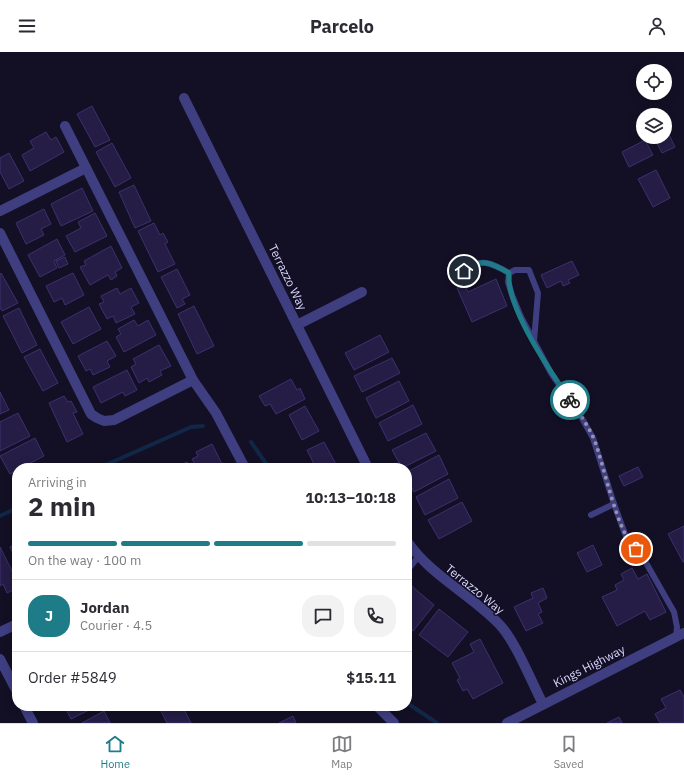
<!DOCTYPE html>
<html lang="en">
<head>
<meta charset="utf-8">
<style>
  :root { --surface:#fff; --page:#f2f2f3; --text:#2b2b33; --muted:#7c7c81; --line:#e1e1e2; --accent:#1e7c89 }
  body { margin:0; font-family:"IBM Plex Sans",sans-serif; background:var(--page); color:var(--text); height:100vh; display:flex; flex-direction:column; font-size:15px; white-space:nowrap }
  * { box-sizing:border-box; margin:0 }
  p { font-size:13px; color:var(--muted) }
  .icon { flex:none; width:22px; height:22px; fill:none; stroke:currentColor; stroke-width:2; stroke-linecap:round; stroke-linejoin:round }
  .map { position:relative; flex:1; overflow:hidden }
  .details { position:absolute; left:12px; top:411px; width:400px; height:248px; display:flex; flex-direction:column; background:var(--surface); border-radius:16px; box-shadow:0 2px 10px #0003 }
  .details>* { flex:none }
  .buttons { position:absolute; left:636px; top:12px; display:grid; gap:8px }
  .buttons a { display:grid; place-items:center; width:36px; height:36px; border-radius:50%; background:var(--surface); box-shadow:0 2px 10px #0003; font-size:20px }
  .pin { position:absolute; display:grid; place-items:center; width:34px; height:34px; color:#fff; margin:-17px; border:2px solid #fff; border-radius:50%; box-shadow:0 1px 4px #0007 }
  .courier { position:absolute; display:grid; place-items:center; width:40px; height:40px; margin:-20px; border:3px solid #1e7c89; border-radius:50%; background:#fff; color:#222; box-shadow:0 1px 5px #0007 }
  .summary em { font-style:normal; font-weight:800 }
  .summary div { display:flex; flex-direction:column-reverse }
  .summary { display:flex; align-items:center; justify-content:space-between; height:68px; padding:0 16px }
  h1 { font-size:26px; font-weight:800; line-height:30px }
  .bar { display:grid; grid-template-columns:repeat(4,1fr); gap:6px 4px; align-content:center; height:48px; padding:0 16px }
  .bar i { height:5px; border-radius:3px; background:var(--line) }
  .bar .selected { background:var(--accent) }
  .bar p { grid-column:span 4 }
  .line { display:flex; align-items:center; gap:10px; padding:0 16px; border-top:1px solid var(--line) }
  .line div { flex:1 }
  .round { display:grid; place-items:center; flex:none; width:42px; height:42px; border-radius:16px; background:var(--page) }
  header { display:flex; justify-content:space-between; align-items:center; height:52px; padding:0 16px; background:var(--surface); font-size:18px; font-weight:800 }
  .tab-bar { display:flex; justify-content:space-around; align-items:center; height:56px; border-top:1px solid var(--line); background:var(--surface); font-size:11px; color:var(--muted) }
  .tab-bar a { display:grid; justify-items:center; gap:2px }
  .tab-bar .selected { color:var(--accent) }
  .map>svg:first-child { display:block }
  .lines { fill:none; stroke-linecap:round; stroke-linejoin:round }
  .stream { stroke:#112748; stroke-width:4 }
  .building { fill:#251d45; stroke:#3c316f }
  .service { stroke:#3f3e81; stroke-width:6 }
  .minor { stroke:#3f3e81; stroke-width:10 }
  .tertiary { stroke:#3f3e81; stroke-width:10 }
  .done { stroke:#9491b1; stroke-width:4; stroke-dasharray:0 7.2 }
  .route { stroke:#1e7c89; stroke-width:5 }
  .labels { text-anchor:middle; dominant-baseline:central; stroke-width:3; stroke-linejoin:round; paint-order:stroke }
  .street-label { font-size:12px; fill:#dad6fd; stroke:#131025 }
</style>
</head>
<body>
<header><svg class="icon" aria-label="menu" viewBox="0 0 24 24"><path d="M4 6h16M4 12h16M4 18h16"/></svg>Parcelo<svg class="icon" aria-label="person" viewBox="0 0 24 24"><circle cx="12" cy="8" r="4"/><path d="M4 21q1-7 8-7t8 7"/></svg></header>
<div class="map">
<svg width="684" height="671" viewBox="0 0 684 671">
  <rect width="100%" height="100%" fill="#131025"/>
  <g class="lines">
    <g class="stream">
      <polyline points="251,390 269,416"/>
      <polyline points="99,416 191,375 203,374"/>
      <polyline points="0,464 17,456"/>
      <polyline points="407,651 437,671"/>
    </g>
  </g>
  <g class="building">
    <polygon points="92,54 110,88 95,95 77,62"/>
    <polygon points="665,74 675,95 662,101 654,85 665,85"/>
    <polygon points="46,80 51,88 56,85 64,100 30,119 22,103 34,96 30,89"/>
    <polygon points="645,88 653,103 629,115 622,100"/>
    <polygon points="112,91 131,126 115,135 96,100"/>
    <polygon points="9,101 24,129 9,137 0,120 0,106"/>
    <polygon points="656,118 670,146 653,155 638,127"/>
    <polygon points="134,133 151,169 135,176 119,140"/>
    <polygon points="82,136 93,159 61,174 51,152"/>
    <polygon points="44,157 51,172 41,177 44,183 26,192 16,171"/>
    <polygon points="95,161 107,184 75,200 66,184 81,176 78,170"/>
    <polygon points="154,171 160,183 163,181 168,190 165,192 175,212 158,220 138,179"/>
    <polygon points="57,187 65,203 54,209 57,216 40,225 28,203"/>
    <polygon points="111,194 122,216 115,220 117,224 111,228 108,223 90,233 80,215 86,213 84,209"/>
    <polygon points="65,205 68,212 59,216 56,209"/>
    <polygon points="572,209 579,223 568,228 570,231 563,234 561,229 547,236 541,223"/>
    <polygon points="177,217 190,243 182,247 185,252 177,256 161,225"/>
    <polygon points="1,221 18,251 2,259 0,255 0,222"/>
    <polygon points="73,221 84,243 65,253 62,246 54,250 46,234"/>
    <polygon points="496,227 507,254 472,270 457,236 465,233 468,240"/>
    <polygon points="117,236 120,242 131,236 139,251 131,255 135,262 116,271 113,264 107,267 99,252 104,250 101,244"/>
    <polygon points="194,254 214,294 197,302 178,262"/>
    <polygon points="89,255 101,277 73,292 61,270"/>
    <polygon points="19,256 37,293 22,301 3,264"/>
    <polygon points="134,268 138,274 148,268 156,283 124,300 116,285 121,282 118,277"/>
    <polygon points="380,283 389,300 354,318 345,301"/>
    <polygon points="107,289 116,304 107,309 110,315 93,323 90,317 86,319 78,304"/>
    <polygon points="159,293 171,314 160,319 162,323 149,330 147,326 139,331 131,315 136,312 133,307"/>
    <polygon points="40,297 58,331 43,339 24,305"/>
    <polygon points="392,306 400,321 362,340 354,324"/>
    <polygon points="127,318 137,338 125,344 123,340 101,351 93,335"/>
    <polygon points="291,327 297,338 300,336 305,347 276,362 270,352 265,354 259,344"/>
    <polygon points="399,329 409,349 376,366 366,346"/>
    <polygon points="0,340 9,358 0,362"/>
    <polygon points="64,344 68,350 71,349 77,360 73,361 83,382 67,390 49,351"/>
    <polygon points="413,353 422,372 388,389 379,371"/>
    <polygon points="305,354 319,379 302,388 289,363"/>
    <polygon points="18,361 30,384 0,399 0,370"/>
    <polygon points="426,381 436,399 402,416 392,398"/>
    <polygon points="35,386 44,404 21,416 17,416 17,418 10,422 0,404"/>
    <polygon points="324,390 338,416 316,416 307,398"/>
    <polygon points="212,392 223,414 219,416 197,416 192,407 198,404 196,400"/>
    <polygon points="439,403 448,422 414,440 407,427 407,420"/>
    <polygon points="187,410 191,416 175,416"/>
    <polygon points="638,415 643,425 624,434 619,424"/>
    <polygon points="449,427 458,446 425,463 416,445"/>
    <polygon points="462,450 472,469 439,487 428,468"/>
    <polygon points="684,474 684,510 683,510 668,482"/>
    <polygon points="17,492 17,510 10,495"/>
    <polygon points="593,493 602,513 587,520 577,501"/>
    <polygon points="0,495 17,529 17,536 7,541 3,532 0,534"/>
    <polygon points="632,516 638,527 647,522 666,560 650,568 645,559 617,574 602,545 617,538 615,533 624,528 621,522"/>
    <polygon points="407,530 434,553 413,579 407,574"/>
    <polygon points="543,536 547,546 538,551 542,560 538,562 543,571 526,579 514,555 533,546 531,541"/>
    <polygon points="439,557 468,580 448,605 419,583"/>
    <polygon points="480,587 503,631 473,647 467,637 463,639 457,628 460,626 452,611 474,600 470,592"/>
    <polygon points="680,638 684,645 684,671 660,671 655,662 666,656 661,647"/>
    <polygon points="57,654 95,654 95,655 71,667 65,655 59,657"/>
    <polygon points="165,654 169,654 170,658 182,654 191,671 167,671 160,657"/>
    <polygon points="104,659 110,671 82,671"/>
    <polygon points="293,664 296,671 279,671"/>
    <polygon points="619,665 622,671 607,671"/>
  </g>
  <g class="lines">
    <g class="service">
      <path d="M464,219C480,205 492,211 509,221"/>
      <polyline points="534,289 538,241 529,218 515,218 509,221 508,230 512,243 521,265 551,321 583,368 593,386 614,452 628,490 641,502 674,560 677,575 676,585"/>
      <polyline points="591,463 614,452"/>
      <polyline points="407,519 418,505"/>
    </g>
    <g class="minor">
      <polyline points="184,46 368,416"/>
      <polyline points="65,74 193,328 216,361 245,416"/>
      <polyline points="0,159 86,116"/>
      <polyline points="0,181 91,362 97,366 104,369 114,368 193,328"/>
      <polyline points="297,273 362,240"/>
      <path d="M407,489C431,524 470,542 499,572C515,588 532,631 543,652"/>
      <polyline points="0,580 17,572"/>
      <polyline points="0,607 17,640"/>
      <polyline points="24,654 33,671"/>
      <polyline points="377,654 394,671"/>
    </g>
    <polyline class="tertiary" points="507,671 684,581"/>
  </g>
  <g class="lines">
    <path class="done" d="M570,348C578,360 588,373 594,387C604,412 617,482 636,497"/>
    <path class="route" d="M464,219C480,205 492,211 509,221C506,255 550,319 570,348"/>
  </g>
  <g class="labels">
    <g class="street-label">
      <text transform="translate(288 225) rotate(64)">Terrazzo Way</text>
      <text transform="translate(475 537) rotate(39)">Terrazzo Way</text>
      <text transform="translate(589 614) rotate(-27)">Kings Highway</text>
    </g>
  </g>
</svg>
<div class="buttons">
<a><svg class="icon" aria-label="locate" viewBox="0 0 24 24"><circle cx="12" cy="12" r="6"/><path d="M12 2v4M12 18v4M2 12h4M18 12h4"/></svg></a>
<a><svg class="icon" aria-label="layers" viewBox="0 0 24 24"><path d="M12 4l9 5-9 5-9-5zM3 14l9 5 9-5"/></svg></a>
</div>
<div class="pin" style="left:636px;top:497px;background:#ea580c"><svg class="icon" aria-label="bag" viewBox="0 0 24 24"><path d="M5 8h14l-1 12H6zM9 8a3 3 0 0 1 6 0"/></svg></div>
<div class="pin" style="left:464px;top:219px;background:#1f2937"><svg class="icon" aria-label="home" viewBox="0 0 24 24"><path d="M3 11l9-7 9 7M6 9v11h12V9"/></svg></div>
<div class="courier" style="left:570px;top:348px"><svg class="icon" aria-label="bike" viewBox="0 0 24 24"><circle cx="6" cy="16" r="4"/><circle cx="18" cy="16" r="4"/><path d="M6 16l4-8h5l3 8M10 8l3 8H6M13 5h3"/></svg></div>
<section class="details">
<div class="summary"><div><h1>2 min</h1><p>Arriving in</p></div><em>10:13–10:18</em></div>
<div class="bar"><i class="selected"></i><i class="selected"></i><i class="selected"></i><i></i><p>On the way · 100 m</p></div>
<div class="line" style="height:72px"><b class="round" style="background:var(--accent);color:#fff">J</b><div><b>Jordan</b><p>Courier · 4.5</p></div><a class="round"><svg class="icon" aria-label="chat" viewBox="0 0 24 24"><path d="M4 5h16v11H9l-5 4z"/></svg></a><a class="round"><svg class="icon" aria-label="phone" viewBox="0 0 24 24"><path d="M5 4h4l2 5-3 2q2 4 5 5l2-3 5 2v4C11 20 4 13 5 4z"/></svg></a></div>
<div class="line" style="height:52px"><div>Order #5849</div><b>$15.11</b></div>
</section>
</div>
<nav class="tab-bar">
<a class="selected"><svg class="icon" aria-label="home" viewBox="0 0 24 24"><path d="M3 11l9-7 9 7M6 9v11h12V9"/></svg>Home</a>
<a><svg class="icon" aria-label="map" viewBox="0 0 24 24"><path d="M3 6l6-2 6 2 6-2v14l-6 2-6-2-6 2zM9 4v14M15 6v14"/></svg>Map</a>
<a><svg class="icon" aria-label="saved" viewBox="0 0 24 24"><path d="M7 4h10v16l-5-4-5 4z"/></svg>Saved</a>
</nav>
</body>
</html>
